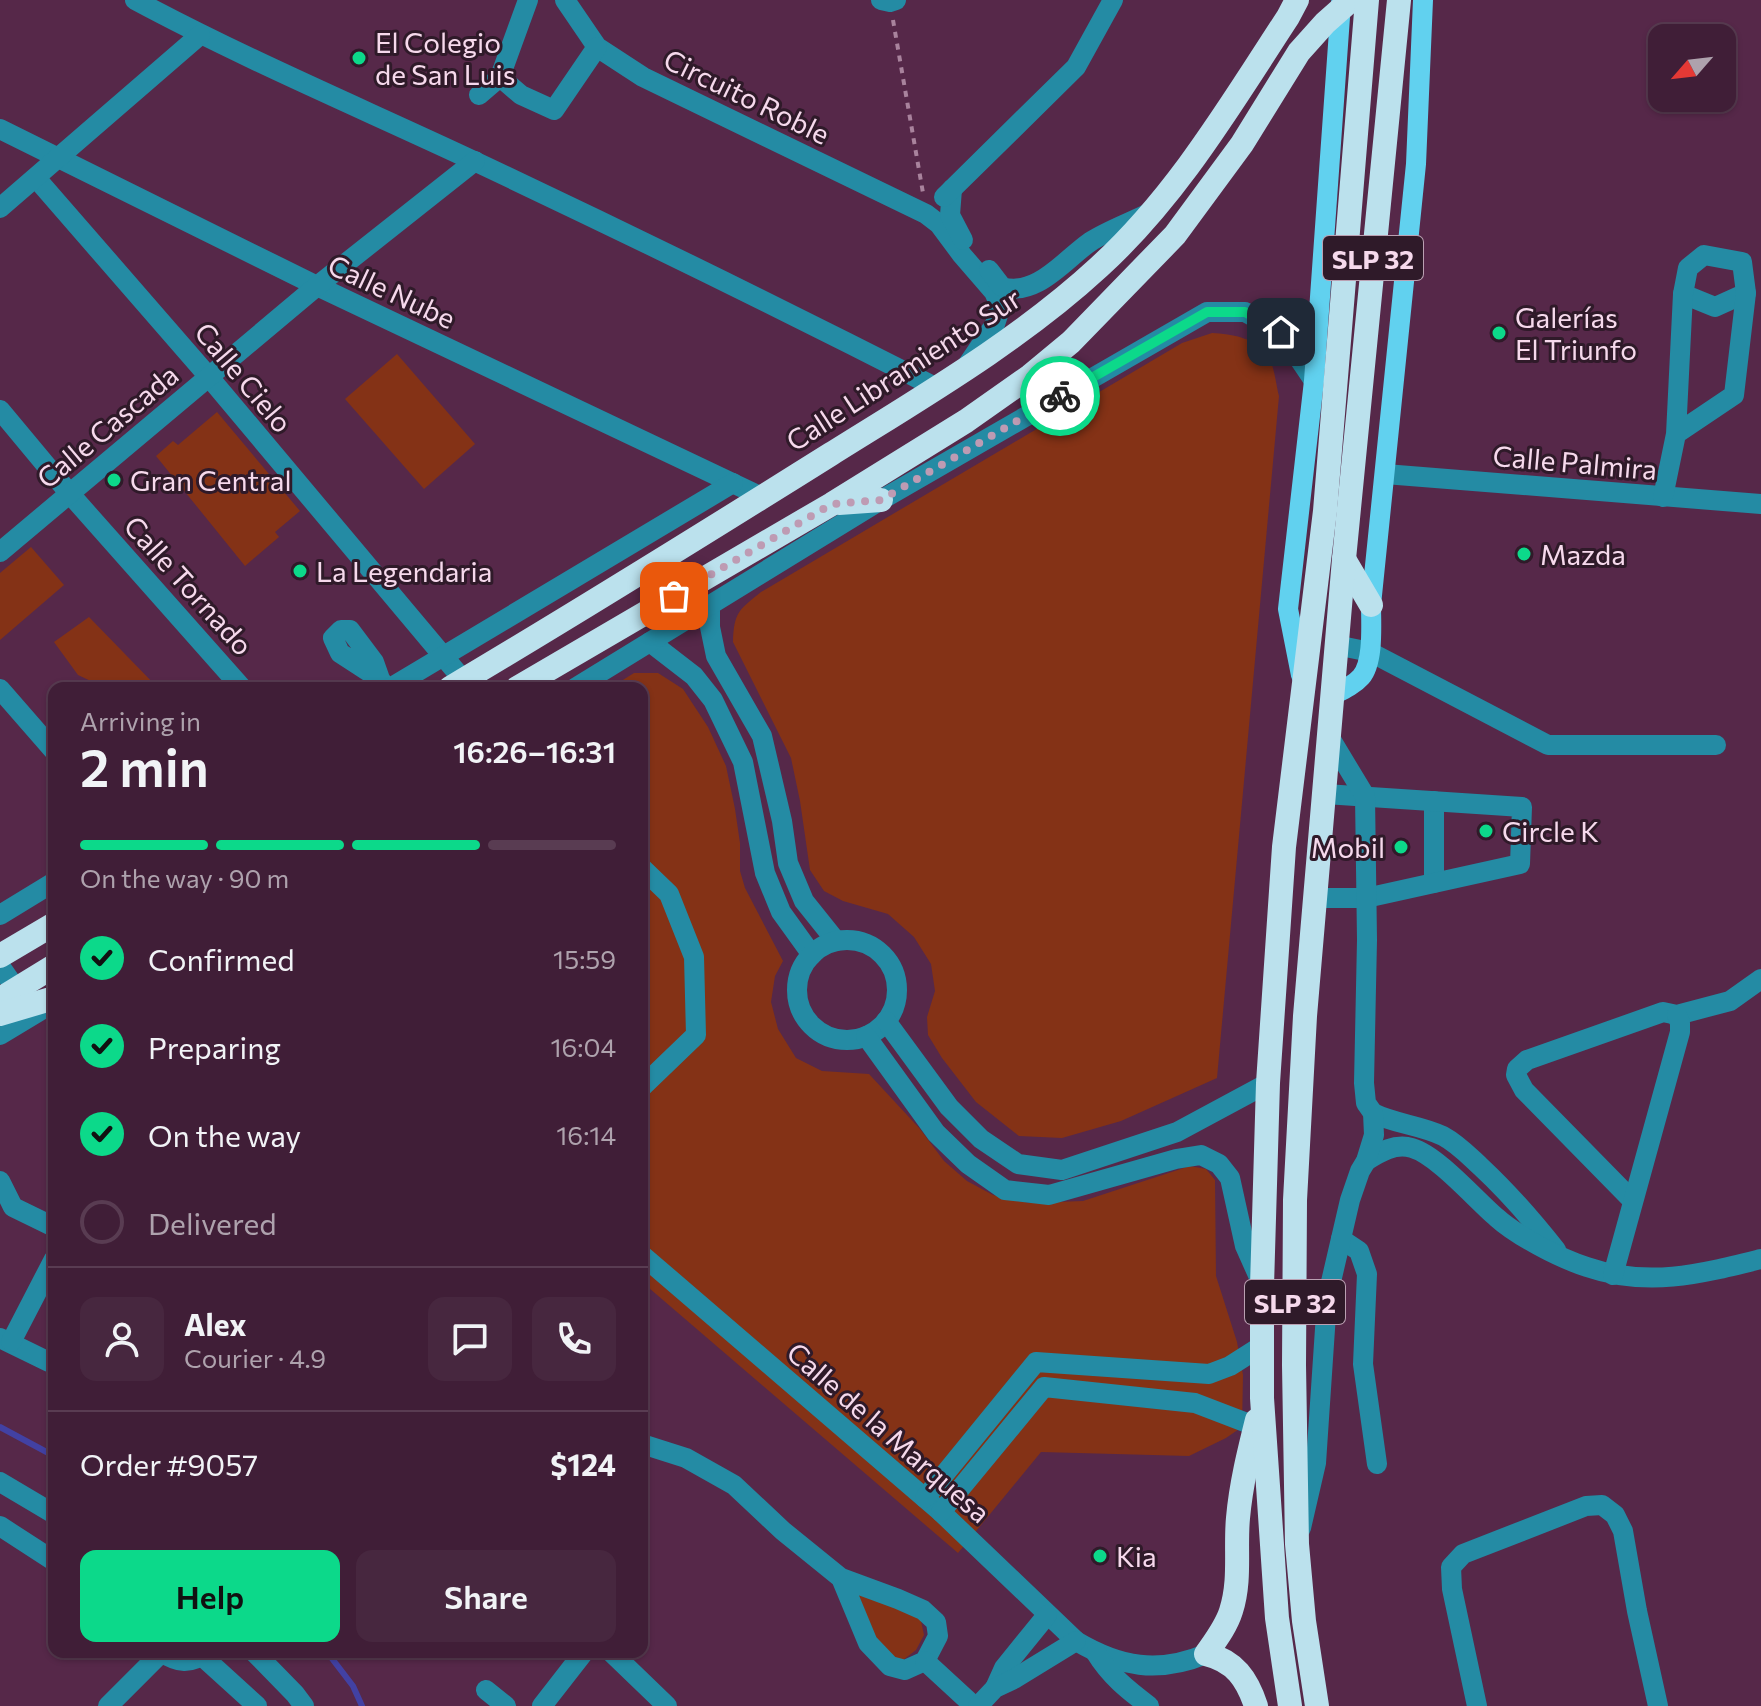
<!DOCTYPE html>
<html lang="en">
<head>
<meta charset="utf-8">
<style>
  :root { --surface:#401e37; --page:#47273f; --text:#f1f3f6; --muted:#aea2ad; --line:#593c52; --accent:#0cd98a }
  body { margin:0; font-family:Commissioner,sans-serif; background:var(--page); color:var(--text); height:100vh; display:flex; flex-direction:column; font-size:30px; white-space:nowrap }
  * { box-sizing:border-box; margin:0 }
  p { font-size:26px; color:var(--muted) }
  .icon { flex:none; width:44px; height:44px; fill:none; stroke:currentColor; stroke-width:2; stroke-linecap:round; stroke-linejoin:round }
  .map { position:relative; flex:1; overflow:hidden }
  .drawer { position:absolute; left:48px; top:682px; width:600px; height:976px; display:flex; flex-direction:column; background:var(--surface); border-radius:16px; box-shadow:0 2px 6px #0004,0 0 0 2px var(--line) }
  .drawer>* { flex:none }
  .needle { width:52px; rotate:242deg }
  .tools { position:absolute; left:1648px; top:24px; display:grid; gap:16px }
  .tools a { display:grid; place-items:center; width:88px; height:88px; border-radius:16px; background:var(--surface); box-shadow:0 2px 6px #0004,0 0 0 2px var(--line); font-size:40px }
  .pin { position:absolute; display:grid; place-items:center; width:68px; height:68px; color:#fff; margin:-34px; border-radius:16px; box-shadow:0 4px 12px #0006 }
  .courier { position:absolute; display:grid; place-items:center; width:80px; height:80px; margin:-40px; border:6px solid #0cd98a; border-radius:50%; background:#fff; color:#222; box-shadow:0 2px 10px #0007 }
  .overview em { font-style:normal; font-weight:600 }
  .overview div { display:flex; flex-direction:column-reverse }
  .overview { display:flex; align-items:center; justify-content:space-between; height:136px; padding:0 32px }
  h1 { font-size:52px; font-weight:600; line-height:60px }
  .bar { display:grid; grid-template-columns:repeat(4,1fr); gap:12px 8px; align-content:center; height:96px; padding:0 32px }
  .bar i { height:10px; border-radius:6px; background:var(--line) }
  .bar .on { background:var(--accent) }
  .bar p { grid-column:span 4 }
  .line { display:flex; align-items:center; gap:20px; padding:0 32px; border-top:2px solid var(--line) }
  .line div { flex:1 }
  .round { display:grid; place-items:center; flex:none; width:84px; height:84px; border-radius:16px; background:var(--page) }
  ol { padding:0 32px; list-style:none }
  li { display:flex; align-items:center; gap:24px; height:88px }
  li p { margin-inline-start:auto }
  li .icon { padding:8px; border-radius:50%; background:var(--accent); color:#111; stroke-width:4 }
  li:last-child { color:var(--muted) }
  li i { width:44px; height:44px; border:4px solid var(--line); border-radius:50% }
  .cta { display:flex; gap:16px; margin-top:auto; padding:16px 32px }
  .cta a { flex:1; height:92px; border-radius:16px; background:var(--accent); color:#111; font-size:32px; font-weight:600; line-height:92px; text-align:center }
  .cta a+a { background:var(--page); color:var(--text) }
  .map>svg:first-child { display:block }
  .green { fill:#843216 }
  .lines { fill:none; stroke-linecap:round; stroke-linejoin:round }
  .stream { stroke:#4241a3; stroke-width:6 }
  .path { stroke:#a9839d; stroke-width:4; stroke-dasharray:6 6; stroke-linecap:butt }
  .minor { stroke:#248ba4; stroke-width:20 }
  .major { stroke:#61d1ef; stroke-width:20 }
  .highway { stroke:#bbe1ed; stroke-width:24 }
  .done { stroke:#be9bb3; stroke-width:8; stroke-dasharray:0 14.4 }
  .route { stroke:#0cd98a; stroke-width:10 }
  .poi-dot { fill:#0cd98a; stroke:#2f1a29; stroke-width:3 }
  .labels { text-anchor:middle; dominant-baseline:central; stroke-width:6; stroke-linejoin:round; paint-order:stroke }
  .shield { fill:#2f1a29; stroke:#baa0b2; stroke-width:2 }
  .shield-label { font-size:26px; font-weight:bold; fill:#f6d9ec }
  .poi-label { font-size:28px; fill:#f6d9ec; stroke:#2f1a29; text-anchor:start }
  .street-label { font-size:28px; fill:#f6d9ec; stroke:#2f1a29 }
</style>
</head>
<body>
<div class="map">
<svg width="1761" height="1706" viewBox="0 0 1761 1706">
  <rect width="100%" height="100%" fill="#562849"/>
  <g class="green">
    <path d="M1212,333C1231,334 1259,338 1269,358C1275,369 1276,385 1279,396L1217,1078L1121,1121L1062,1138L1019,1136L976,1102L942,1058L928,1035L927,1017L935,991L931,964L914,937L888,914L843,901L824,891L810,870L800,801L791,758L733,642C734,612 739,610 761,592L1182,343Z"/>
    <polygon points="397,354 475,444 424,489 345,399"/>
    <polygon points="217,412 300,511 275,532 279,537 245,566 156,456 173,441 178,445"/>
    <polygon points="31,547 64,585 0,640 0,573"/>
    <polygon points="89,617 158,688 94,688 95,683 78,675 54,642"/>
    <polygon points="634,673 658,673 683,689 708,727 726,766 735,809 740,843 740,871 745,888 783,961 775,976 771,1002 778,1029 796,1058 822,1071 869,1074 920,1129 944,1161 967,1181 993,1195 1029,1203 1083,1201 1190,1166 1206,1169 1215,1180 1216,1276 1237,1342 1243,1375 1242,1427 1226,1438 1189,1456 1041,1452 958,1553 642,1282 642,688 610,688"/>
    <polygon points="853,1590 912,1611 921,1621 924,1635 916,1650 903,1660 890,1659 875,1639"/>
  </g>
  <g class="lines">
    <g class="stream">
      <polyline points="0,1427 54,1456"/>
      <polyline points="327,1652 353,1686 362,1706"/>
    </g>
    <g class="path">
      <polyline points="893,20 923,193"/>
      <polyline points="52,1455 54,1451"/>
    </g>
    <g class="minor">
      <path d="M135,0C245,59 361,108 474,161C629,234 784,310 937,388"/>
      <polyline points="565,0 597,47 643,77 926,214 939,224 962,255 994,292 998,301 999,312 995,324 968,364"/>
      <polyline points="881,0 890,2 896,0"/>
      <polyline points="500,77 521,95 554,110 597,47"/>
      <polyline points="479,95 500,77 528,0"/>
      <polyline points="0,129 317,286 762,497"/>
      <polyline points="36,178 209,377 470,688"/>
      <polyline points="952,189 950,215 963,240"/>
      <polyline points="944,197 1076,67 1113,0"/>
      <polyline points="0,208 200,35"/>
      <path d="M989,270L1002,287C1037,297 1064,260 1090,242C1107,231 1129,223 1147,214"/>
      <polyline points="1683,294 1715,307 1746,293"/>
      <polyline points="0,410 70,494 242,688"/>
      <polyline points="1385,474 1761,504"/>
      <polyline points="1663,497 1676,434 1683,294 1688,268 1704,255 1742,262 1746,293 1734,395 1676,434"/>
      <polyline points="0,552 317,286 475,161"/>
      <polyline points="710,605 710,627 716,656 762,736 782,821 788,863 804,901 836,941"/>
      <polyline points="650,642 694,676 713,700 743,762 765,873 781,912 812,955"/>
      <polyline points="1336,645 1370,652 1548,745 1716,745"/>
      <polyline points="380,679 340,653 333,638 341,630 350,630 374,662 380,679 386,688"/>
      <polyline points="390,688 733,483"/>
      <polyline points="575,688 881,500 1207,312 1245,312 1281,332 1314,381"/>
      <polyline points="0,689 54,751"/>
      <polyline points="642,868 669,894 694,957 696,1035 642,1087"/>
      <polyline points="1434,883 1434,801"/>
      <polyline points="1316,898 1366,898 1520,864 1522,807 1325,794"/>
      <polyline points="0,915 54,882"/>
      <circle cx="847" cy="990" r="50"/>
      <polyline points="0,966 16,989"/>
      <polyline points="886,1021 949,1107 981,1139 1018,1164 1062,1170 1177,1132 1268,1083"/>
      <polyline points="0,1035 48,1006"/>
      <polyline points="866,1036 936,1133 968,1164 1005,1190 1049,1195 1176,1159 1201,1155 1219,1164 1230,1178 1245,1246 1262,1284"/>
      <path d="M1373,1113C1395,1124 1420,1125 1443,1136C1458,1144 1469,1156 1481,1167C1509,1193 1533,1221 1556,1250"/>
      <path d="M1366,1161C1380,1152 1395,1143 1412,1148C1437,1155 1475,1199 1496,1217C1517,1236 1559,1258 1587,1267C1648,1288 1701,1274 1761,1259"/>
      <polyline points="0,1181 13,1207 54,1227"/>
      <polyline points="1632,1200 1524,1090 1516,1075 1517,1069 1527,1060 1663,1012 1677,1015 1730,1001 1761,979"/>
      <polyline points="1341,1239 1359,1251 1367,1274 1363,1364 1377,1464"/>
      <path d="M642,1255L941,1512L1076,1641C1120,1667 1158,1674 1206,1654"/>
      <polyline points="1613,1275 1680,1032 1680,1023 1677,1015"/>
      <polyline points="0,1338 49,1362"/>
      <polyline points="11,1342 54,1259"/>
      <polyline points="642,1444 686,1458 734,1485 783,1531 841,1578 898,1599 923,1610 936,1622 938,1636 925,1661 905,1670 890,1666 868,1643 841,1578"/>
      <polyline points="0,1482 54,1514"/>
      <polyline points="925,1498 1036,1362 1209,1374 1230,1366 1263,1345"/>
      <polyline points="941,1512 1044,1387 1195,1403 1255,1426"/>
      <polyline points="0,1526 54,1561"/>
      <polyline points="1301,1528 1316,1463 1327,1299 1350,1200 1360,1171 1366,1161 1374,1135 1373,1113 1366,1103 1364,1083 1367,940 1365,796 1330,738"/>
      <path d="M161,1652C178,1663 190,1665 207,1652"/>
      <polyline points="254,1652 295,1694 304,1706"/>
      <polyline points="611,1652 667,1706"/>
      <path d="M1096,1653C1110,1676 1128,1690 1149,1706"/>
      <polyline points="202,1656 257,1706"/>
      <polyline points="925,1661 974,1706"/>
      <polyline points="995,1688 1004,1668 1047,1615"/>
      <polyline points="486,1690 506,1706"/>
      <polyline points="108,1706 161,1653"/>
      <polyline points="542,1706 584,1652"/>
      <polyline points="978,1706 995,1688 1014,1679 1076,1641"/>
      <polyline points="1477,1706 1452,1589 1451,1567 1463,1554 1586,1506 1602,1505 1615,1515 1623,1531 1637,1611 1658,1706"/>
    </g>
    <g class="major">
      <polyline points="1301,675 1288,609 1314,381 1341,3"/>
      <path d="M1333,695C1343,690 1354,685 1361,677C1374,662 1371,624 1371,605L1416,164L1423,0"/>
    </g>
    <g class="highway">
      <polyline points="839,503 881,500"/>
      <polyline points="1344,559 1371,605"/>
      <path d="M450,688C578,612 705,533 831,454C922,397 1020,340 1099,267C1177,196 1231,104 1288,17L1297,0"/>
      <polyline points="517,688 832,504 966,421 1030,376 1071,342 1175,235 1242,144 1299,52 1325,23 1351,0"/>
      <polyline points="0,956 54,924"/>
      <polyline points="0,999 54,966"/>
      <polyline points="0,1014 54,998"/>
      <path d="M1256,1706C1247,1679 1235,1661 1206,1654C1215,1641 1226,1627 1231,1611C1241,1580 1235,1549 1238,1518C1241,1484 1249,1452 1257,1420"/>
      <polyline points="1290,1706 1277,1618 1262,1398 1262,1286 1268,1083 1284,847 1325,511 1367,0"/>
      <polyline points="1317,1706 1304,1621 1297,1544 1294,1365 1295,1200 1305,1016 1344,559 1399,0"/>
    </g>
  </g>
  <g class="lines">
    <polyline class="done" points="674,596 832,504 881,500 1060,396"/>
    <polyline class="route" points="1060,396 1207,312 1245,312 1281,332"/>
  </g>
  <g class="poi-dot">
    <circle cx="359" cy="58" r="8"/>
    <circle cx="1499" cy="333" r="8"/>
    <circle cx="114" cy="480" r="8"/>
    <circle cx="1524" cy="554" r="8"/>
    <circle cx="300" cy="571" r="8"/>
    <circle cx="1486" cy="831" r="8"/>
    <circle cx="1401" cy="847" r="8"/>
    <circle cx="1100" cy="1556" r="8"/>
  </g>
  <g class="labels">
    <g class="shield">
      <rect x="1323" y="236" width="100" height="44" rx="6"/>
      <rect x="1245" y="1280" width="100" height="44" rx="6"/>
    </g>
    <g class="shield-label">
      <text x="1373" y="258">SLP 32</text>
      <text x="1295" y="1302">SLP 32</text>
    </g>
    <g class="poi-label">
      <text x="375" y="42">El Colegio<tspan x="375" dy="32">de San Luis</tspan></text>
      <text x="1515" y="317">Galerías<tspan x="1515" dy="32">El Triunfo</tspan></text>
      <text x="130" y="480">Gran Central</text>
      <text x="1540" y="554">Mazda</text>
      <text x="316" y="571">La Legendaria</text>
      <text x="1502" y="831">Circle K</text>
      <text x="1385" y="847" text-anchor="end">Mobil</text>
      <text x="1116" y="1556">Kia</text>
    </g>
    <g class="street-label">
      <text transform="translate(747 96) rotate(26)">Circuito Roble</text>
      <text transform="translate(392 291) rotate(25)">Calle Nube</text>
      <text transform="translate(903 369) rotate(-33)">Calle Libramiento Sur</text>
      <text transform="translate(244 377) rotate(50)">Calle Cielo</text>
      <text transform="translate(107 426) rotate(-40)">Calle Cascada</text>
      <text transform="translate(1575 462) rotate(5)">Calle Palmira</text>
      <text transform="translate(189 585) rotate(48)">Calle Tornado</text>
      <text transform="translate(889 1432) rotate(41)">Calle de la Marquesa</text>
    </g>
  </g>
</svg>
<div class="tools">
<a><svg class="needle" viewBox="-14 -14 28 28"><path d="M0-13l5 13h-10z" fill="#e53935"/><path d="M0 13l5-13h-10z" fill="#aea2ad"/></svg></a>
</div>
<div class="pin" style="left:674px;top:596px;background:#ea580c"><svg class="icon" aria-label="bag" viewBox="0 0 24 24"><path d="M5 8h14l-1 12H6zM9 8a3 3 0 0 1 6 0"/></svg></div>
<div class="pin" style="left:1281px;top:332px;background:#1f2937"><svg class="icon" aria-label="home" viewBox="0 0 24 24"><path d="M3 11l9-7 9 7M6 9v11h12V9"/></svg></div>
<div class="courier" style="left:1060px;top:396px"><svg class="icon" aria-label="bike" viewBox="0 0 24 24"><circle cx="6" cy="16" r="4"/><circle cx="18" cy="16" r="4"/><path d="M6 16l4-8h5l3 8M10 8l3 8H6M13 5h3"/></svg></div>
<section class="drawer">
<div class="overview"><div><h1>2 min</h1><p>Arriving in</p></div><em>16:26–16:31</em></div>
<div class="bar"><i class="on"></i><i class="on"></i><i class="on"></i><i></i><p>On the way · 90 m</p></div>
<ol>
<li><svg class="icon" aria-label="check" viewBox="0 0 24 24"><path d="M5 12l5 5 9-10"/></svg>Confirmed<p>15:59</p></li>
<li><svg class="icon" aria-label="check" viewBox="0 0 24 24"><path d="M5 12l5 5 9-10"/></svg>Preparing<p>16:04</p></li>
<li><svg class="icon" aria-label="check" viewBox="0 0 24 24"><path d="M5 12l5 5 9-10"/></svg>On the way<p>16:14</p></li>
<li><i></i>Delivered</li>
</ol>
<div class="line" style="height:144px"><a class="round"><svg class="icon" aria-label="person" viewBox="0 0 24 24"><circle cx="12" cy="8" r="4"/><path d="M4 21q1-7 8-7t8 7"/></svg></a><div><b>Alex</b><p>Courier · 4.9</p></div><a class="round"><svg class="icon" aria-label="chat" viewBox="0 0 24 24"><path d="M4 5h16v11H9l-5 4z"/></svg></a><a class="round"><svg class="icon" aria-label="phone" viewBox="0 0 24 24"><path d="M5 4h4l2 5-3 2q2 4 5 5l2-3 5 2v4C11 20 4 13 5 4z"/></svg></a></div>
<div class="line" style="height:104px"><div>Order #9057</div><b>$124</b></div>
<div class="cta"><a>Help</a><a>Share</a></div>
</section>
</div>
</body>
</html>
